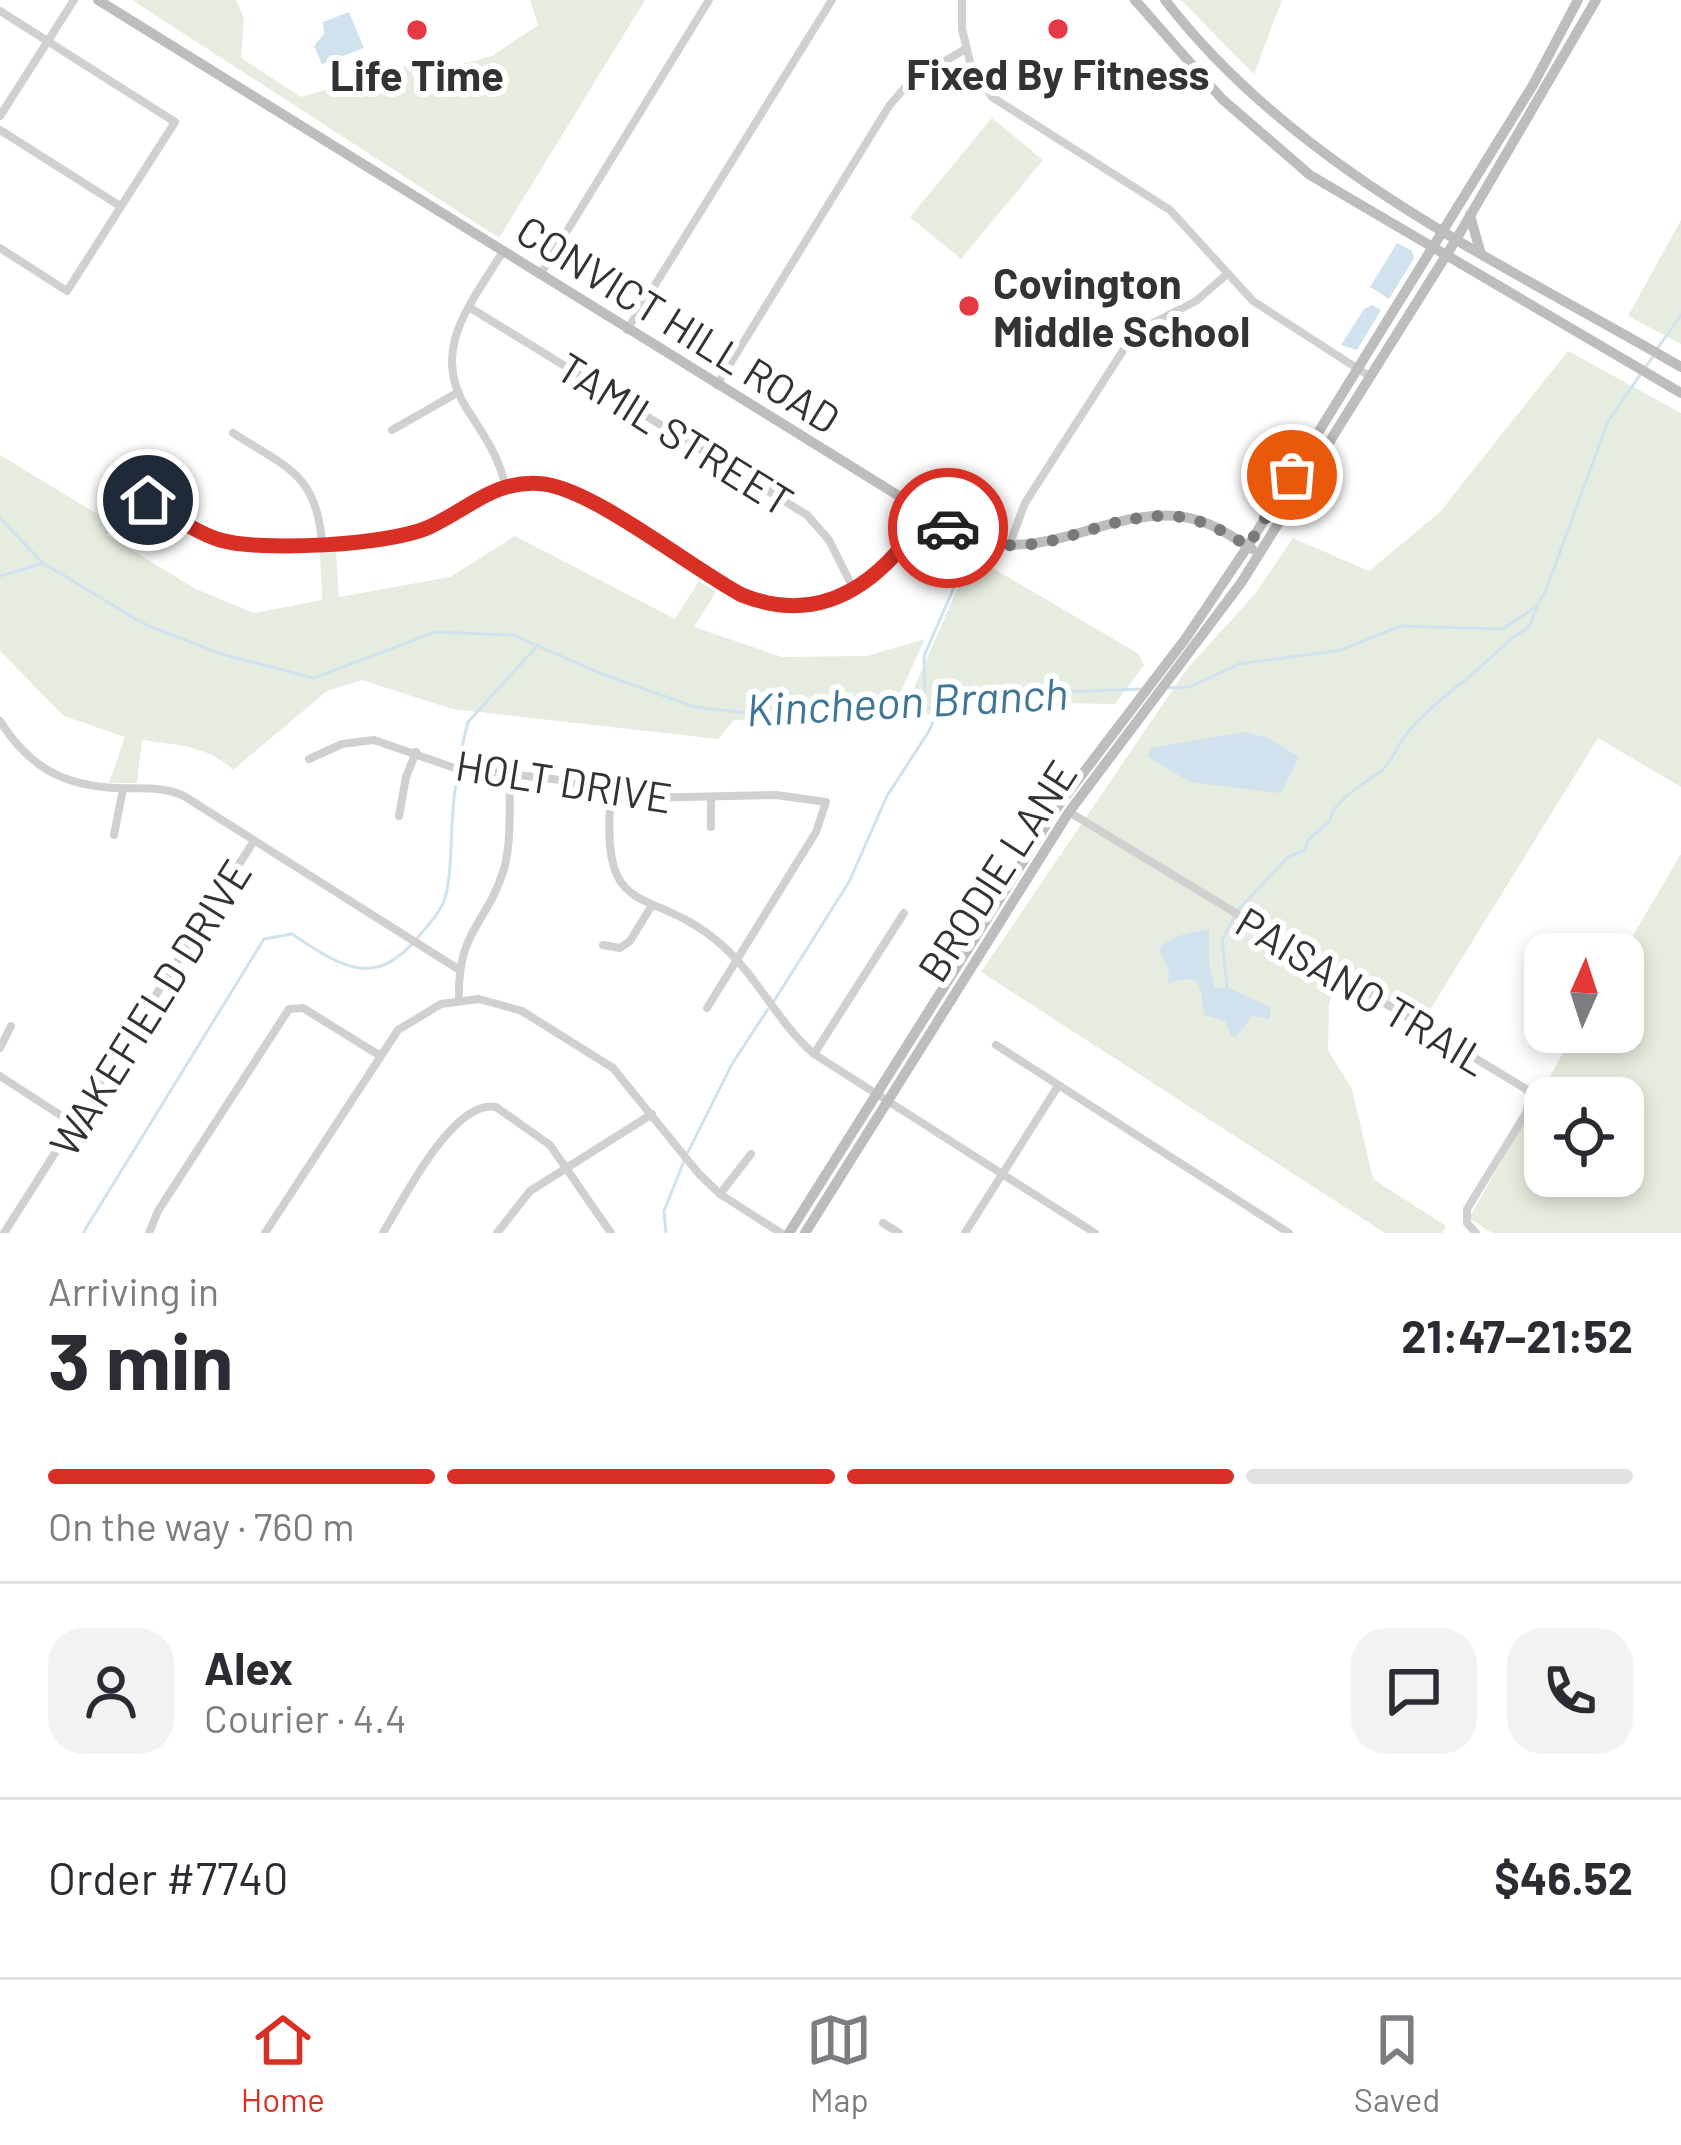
<!DOCTYPE html>
<html lang="en">
<head>
<meta charset="utf-8">
<style>
  :root { --surface:#fff; --page:#f2f2f3; --text:#2b2b33; --muted:#7c7c81; --line:#e1e1e2; --accent:#d93025 }
  body { margin:0; font-family:Barlow,sans-serif; background:var(--page); color:var(--text); height:100vh; display:flex; flex-direction:column; font-size:45px; white-space:nowrap }
  * { box-sizing:border-box; margin:0 }
  p { font-size:39px; color:var(--muted) }
  .icon { flex:none; width:66px; height:66px; fill:none; stroke:currentColor; stroke-width:2; stroke-linecap:round; stroke-linejoin:round }
  .map { position:relative; height:1233px; overflow:hidden }
  .details { display:flex; flex-direction:column; background:var(--surface); flex:1 }
  .details>* { flex:none }
  .needle { width:78px; rotate:3deg }
  .buttons { position:absolute; left:1524px; top:933px; display:grid; gap:24px }
  .buttons a { display:grid; place-items:center; width:120px; height:120px; border-radius:24px; background:var(--surface); box-shadow:0 6px 18px #0003; font-size:60px }
  .pin { position:absolute; display:grid; place-items:center; width:102px; height:102px; color:#fff; margin:-51px; border:6px solid #fff; border-radius:50%; box-shadow:0 3px 12px #0007 }
  .courier { position:absolute; display:grid; place-items:center; width:120px; height:120px; margin:-60px; border:9px solid #d93025; border-radius:50%; background:#fff; color:#222; box-shadow:0 3px 15px #0007 }
  .head em { font-style:normal; font-weight:700 }
  .head div { display:flex; flex-direction:column-reverse }
  .head { display:flex; align-items:center; justify-content:space-between; height:204px; padding:0 48px }
  h1 { font-size:78px; font-weight:700; line-height:90px }
  .bar { display:grid; grid-template-columns:repeat(4,1fr); gap:18px 12px; align-content:center; height:144px; padding:0 48px }
  .bar i { height:15px; border-radius:9px; background:var(--line) }
  .bar .on { background:var(--accent) }
  .bar p { grid-column:span 4 }
  .line { display:flex; align-items:center; gap:30px; padding:0 48px; border-top:3px solid var(--line) }
  .line div { flex:1 }
  .round { display:grid; place-items:center; flex:none; width:126px; height:126px; border-radius:36px; background:var(--page) }
  .dock { display:flex; justify-content:space-around; align-items:center; height:168px; border-top:3px solid var(--line); background:var(--surface); font-size:33px; color:var(--muted) }
  .dock a { display:grid; justify-items:center; gap:6px }
  .dock .on { color:var(--accent) }
  .map>svg:first-child { display:block }
  .green { fill:#e6ecdf; fill-rule:evenodd }
  .water { fill:#cfe2ee }
  .lines { fill:none; stroke-linecap:round; stroke-linejoin:round }
  .stream { stroke:#cfe2ee; stroke-width:3 }
  .street { stroke:#d0d0d0; stroke-width:8 }
  .secondary { stroke:#bdbdbd; stroke-width:10 }
  .done { stroke:#7a7a7a; stroke-width:12; stroke-dasharray:0 21.6 }
  .route { stroke:#d93025; stroke-width:15 }
  .poi-dot { fill:#e63946; stroke:#fff; stroke-width:4.5 }
  .labels { text-anchor:middle; dominant-baseline:central; stroke-width:12; stroke-linejoin:round; paint-order:stroke }
  .poi-label { font-size:42px; font-weight:bold; fill:#333; stroke:#fff }
  .street-label { font-size:42px; fill:#333; stroke:#fff }
  .water-label { font-size:45px; font-style:italic; fill:#3f7597; stroke:#fff }
</style>
</head>
<body>
<div class="map">
<svg width="1681" height="1233" viewBox="0 0 1681 1233">
  <rect width="100%" height="100%" fill="#fff"/>
  <g class="green">
    <polygon points="132,0 236,0 244,18 241,58 301,97 408,66 424,95 438,88 437,71 492,56 538,25 530,0 645,0 499,238"/>
    <polygon points="1181,0 1282,0 1254,74"/>
    <polygon points="992,118 1043,160 961,259 910,217"/>
    <polygon points="1681,220 1681,344 1628,316"/>
    <polygon points="1568,351 1681,413 1681,787 1598,738 1420,1026 1341,979 1329,1003 1328,1050 1352,1089 1373,1179 1446,1226 1442,1233 1385,1233 981,972 1186,670 1255,594 1293,538 1369,571 1440,512"/>
    <path d="M0,455L114,524L107,535L196,589L254,613L322,600L320,552L336,551L339,597L450,577L515,536L675,619L699,581L716,592L694,627L782,657L867,656L925,639L890,714L794,722L734,720L718,739L452,709L362,680L327,691L233,770C206,745 178,745 142,740L137,783H109L125,737L64,716L0,651Z"/>
    <polygon points="972,556 1139,654 1144,665 1115,704 1057,703 901,717"/>
    <path d="M1681,854V1233H1492L1469,1218L1575,1032H1623L1622,954ZM1545,1098H1623V1176H1545Z"/>
  </g>
  <g class="water">
    <polygon points="349,12 364,48 322,64 314,46 324,34 323,22"/>
    <polygon points="1397,243 1412,251 1414,258 1389,299 1370,287"/>
    <polygon points="1372,305 1381,310 1357,350 1341,345 1364,309"/>
    <polygon points="1244,732 1268,738 1299,757 1281,793 1190,782 1148,757 1150,748"/>
    <path d="M1209,929V962L1215,989L1227,987L1270,1007V1019L1252,1016L1236,1037L1231,1036L1226,1021L1204,1015C1200,985 1203,971 1168,984L1169,971L1159,949C1174,934 1189,933 1209,929Z"/>
  </g>
  <g class="lines">
    <g class="stream">
      <polyline points="1657,349 1681,315"/>
      <polyline points="0,518 43,563 144,624 221,654 314,678 435,632 513,635 602,674 695,707 747,713 811,715 939,708 1009,694 1140,689"/>
      <polyline points="0,576 41,564"/>
      <polyline points="1168,688 1189,687 1239,664 1341,650 1400,626 1503,629 1536,607 1546,590 1608,421 1652,358"/>
      <polyline points="925,708 924,656 959,576 965,551"/>
      <polyline points="459,759 468,722 538,645"/>
      <path d="M1239,909L1288,857L1305,850L1308,840L1330,821C1332,801 1364,784 1381,771C1392,762 1398,744 1408,732C1429,707 1453,691 1478,669C1495,654 1509,638 1529,627L1537,607"/>
      <polyline points="1227,987 1222,940 1234,917"/>
      <polyline points="774,1001 849,882 887,796 929,731 939,708"/>
      <polyline points="688,1152 732,1064 768,1009"/>
      <path d="M83,1233L264,939L292,934C341,966 374,991 419,936C428,926 442,910 445,898C454,867 449,814 457,778"/>
      <polyline points="666,1233 664,1211 684,1161"/>
    </g>
    <g class="street">
      <polyline points="962,0 962,29 970,62 992,97 1170,210 1253,301 1369,376"/>
      <polyline points="0,11 175,122 67,291 0,248"/>
      <polyline points="0,116 74,0"/>
      <polyline points="0,130 120,206"/>
      <path d="M502,253C471,304 429,350 467,409C483,434 499,456 505,485"/>
      <polyline points="540,275 709,0"/>
      <polyline points="469,307 807,515 829,540 853,588"/>
      <polyline points="627,330 832,0"/>
      <polyline points="717,385 889,106 908,84 965,49"/>
      <polyline points="392,430 457,393"/>
      <path d="M233,433C286,467 317,474 322,543"/>
      <path d="M148,500C171,514 194,532 220,540C261,552 388,545 427,528C468,509 495,478 544,484C596,491 691,568 742,595C823,628 884,580 926,514"/>
      <polyline points="1009,546 1025,503 1124,349 1149,325 1196,301 1226,275"/>
      <path d="M0,721C29,767 63,786 118,788C142,789 162,786 184,796L458,969"/>
      <polyline points="309,759 342,744 374,740 452,767 560,780 639,798 776,795 826,802 816,832 707,1008"/>
      <path d="M611,793C599,929 651,880 724,947C759,979 778,1023 814,1054L1095,1233"/>
      <polyline points="711,798 711,827"/>
      <polyline points="1069,812 1526,1089 1530,1096 1526,1113 1467,1209 1467,1223 1476,1233"/>
      <polyline points="399,816 406,777 416,752"/>
      <polyline points="114,835 123,789"/>
      <polyline points="603,945 620,948 630,941 652,905"/>
      <path d="M459,1000C457,929 487,925 504,869C512,840 509,805 510,775"/>
      <polyline points="996,1045 1289,1233"/>
      <polyline points="0,1048 11,1026"/>
      <polyline points="814,1054 904,913"/>
      <polyline points="0,1076 74,1124"/>
      <polyline points="720,1194 751,1154"/>
      <polyline points="883,1223 899,1233"/>
      <polyline points="4,1233 254,841"/>
      <polyline points="149,1233 158,1211 289,1009 303,1008 379,1055"/>
      <polyline points="265,1233 398,1030 441,1004 479,999 522,1011 613,1068 699,1174 720,1194 781,1233"/>
      <path d="M383,1233C403,1200 453,1099 496,1107L550,1145L611,1233"/>
      <polyline points="497,1233 530,1191 652,1114"/>
      <polyline points="965,1233 1058,1086"/>
    </g>
    <g class="secondary">
      <path d="M98,0L962,535C1047,568 1107,505 1184,517C1210,521 1230,535 1252,549"/>
      <polyline points="1135,0 1222,99 1310,175 1681,393"/>
      <path d="M1165,0C1297,171 1499,261 1681,367"/>
      <polyline points="1470,215 1480,251"/>
      <polyline points="789,1233 1058,806 1186,638 1248,546 1533,85 1578,0"/>
      <polyline points="805,1233 1069,812 1241,583 1457,238 1596,0"/>
    </g>
  </g>
  <g class="lines">
    <path class="done" d="M948,528C1034,574 1088,514 1169,516C1200,517 1223,531 1248,546L1292,475"/>
    <path class="route" d="M148,500C171,514 194,532 220,540C261,552 387,545 427,528C468,510 495,478 544,484C596,491 691,568 742,595C824,628 883,580 926,514L948,528"/>
  </g>
  <g class="poi-dot">
    <circle cx="1058" cy="29" r="12"/>
    <circle cx="417" cy="30" r="12"/>
    <circle cx="969" cy="306" r="12"/>
  </g>
  <g class="labels">
    <g class="poi-label">
      <text x="1058" y="73">Fixed By Fitness</text>
      <text x="417" y="74">Life Time</text>
      <text x="993" y="282" text-anchor="start">Covington<tspan x="993" dy="48">Middle School</tspan></text>
    </g>
    <g class="street-label">
      <text transform="translate(679 323) rotate(32)">CONVICT HILL ROAD</text>
      <text transform="translate(676 433) rotate(32)">TAMIL STREET</text>
      <text transform="translate(564 780) rotate(9)">HOLT DRIVE</text>
      <text transform="translate(996 870) rotate(-57)">BRODIE LANE</text>
      <text transform="translate(1363 990) rotate(31)">PAISANO TRAIL</text>
      <text transform="translate(149 1007) rotate(-58)">WAKEFIELD DRIVE</text>
    </g>
    <g class="water-label">
      <text transform="translate(907 700) rotate(-3)">Kincheon Branch</text>
    </g>
  </g>
</svg>
<div class="buttons">
<a><svg class="needle" viewBox="-14 -14 28 28"><path d="M0-13l5 13h-10z" fill="#e53935"/><path d="M0 13l5-13h-10z" fill="#7c7c81"/></svg></a>
<a><svg class="icon" aria-label="locate" viewBox="0 0 24 24"><circle cx="12" cy="12" r="6"/><path d="M12 2v4M12 18v4M2 12h4M18 12h4"/></svg></a>
</div>
<div class="pin" style="left:1292px;top:475px;background:#ea580c"><svg class="icon" aria-label="bag" viewBox="0 0 24 24"><path d="M5 8h14l-1 12H6zM9 8a3 3 0 0 1 6 0"/></svg></div>
<div class="pin" style="left:148px;top:500px;background:#1f2937"><svg class="icon" aria-label="home" viewBox="0 0 24 24"><path d="M3 11l9-7 9 7M6 9v11h12V9"/></svg></div>
<div class="courier" style="left:948px;top:528px"><svg class="icon" aria-label="car" viewBox="0 0 24 24"><path d="M5 17H2v-5l4-1 3-4h7l3 4 3 1v5h-3M9 17h6M6 11h13"/><circle cx="7" cy="17" r="2"/><circle cx="17" cy="17" r="2"/></svg></div>
</div>
<section class="details">
<div class="head"><div><h1>3 min</h1><p>Arriving in</p></div><em>21:47–21:52</em></div>
<div class="bar"><i class="on"></i><i class="on"></i><i class="on"></i><i></i><p>On the way · 760 m</p></div>
<div class="line" style="height:216px"><a class="round"><svg class="icon" aria-label="person" viewBox="0 0 24 24"><circle cx="12" cy="8" r="4"/><path d="M4 21q1-7 8-7t8 7"/></svg></a><div><b>Alex</b><p>Courier · 4.4</p></div><a class="round"><svg class="icon" aria-label="chat" viewBox="0 0 24 24"><path d="M4 5h16v11H9l-5 4z"/></svg></a><a class="round"><svg class="icon" aria-label="phone" viewBox="0 0 24 24"><path d="M5 4h4l2 5-3 2q2 4 5 5l2-3 5 2v4C11 20 4 13 5 4z"/></svg></a></div>
<div class="line" style="height:156px"><div>Order #7740</div><b>$46.52</b></div>
</section>
<nav class="dock">
<a class="on"><svg class="icon" aria-label="home" viewBox="0 0 24 24"><path d="M3 11l9-7 9 7M6 9v11h12V9"/></svg>Home</a>
<a><svg class="icon" aria-label="map" viewBox="0 0 24 24"><path d="M3 6l6-2 6 2 6-2v14l-6 2-6-2-6 2zM9 4v14M15 6v14"/></svg>Map</a>
<a><svg class="icon" aria-label="saved" viewBox="0 0 24 24"><path d="M7 4h10v16l-5-4-5 4z"/></svg>Saved</a>
</nav>
</body>
</html>
